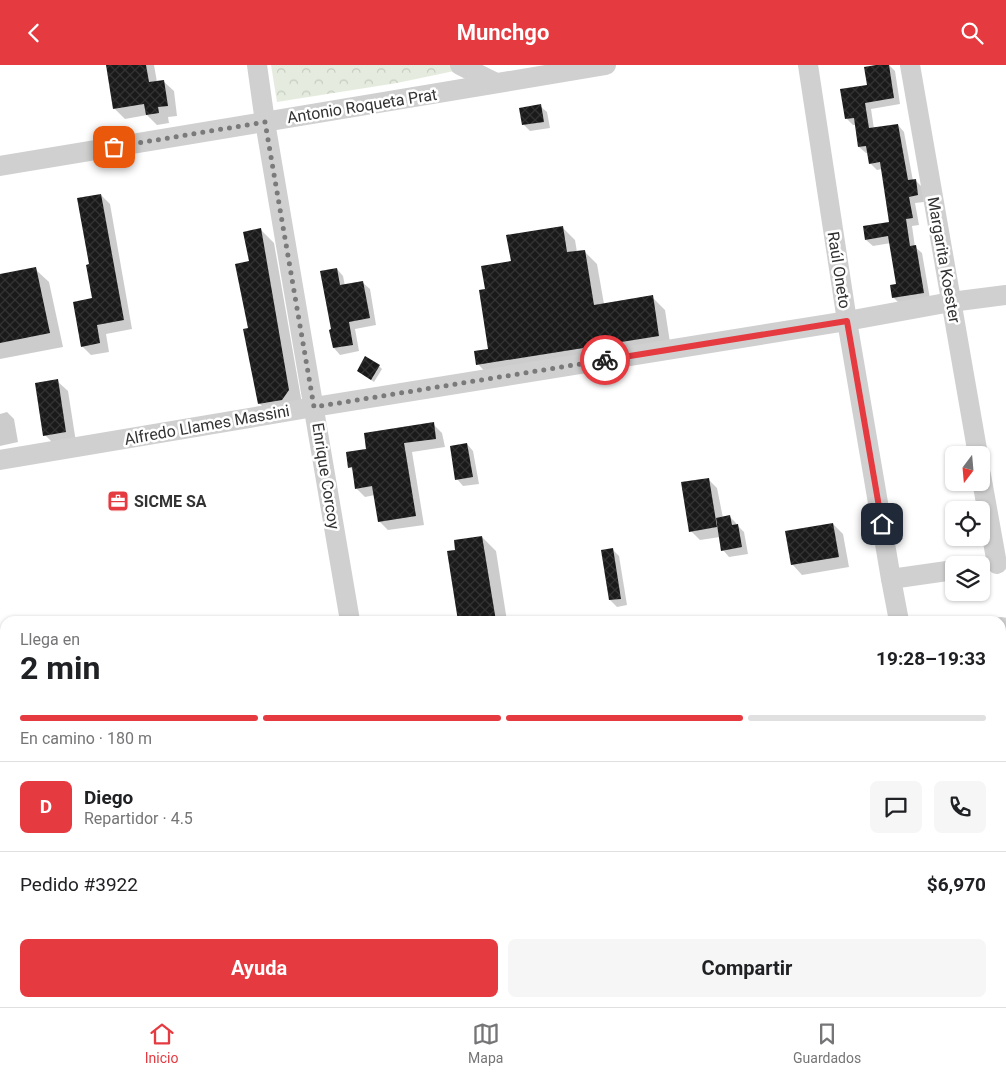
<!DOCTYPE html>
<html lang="es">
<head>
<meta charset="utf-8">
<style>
  :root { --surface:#fff; --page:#f6f6f6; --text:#202124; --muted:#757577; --line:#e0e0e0; --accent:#e53a40 }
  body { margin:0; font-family:Roboto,sans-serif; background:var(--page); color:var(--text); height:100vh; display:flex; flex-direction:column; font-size:19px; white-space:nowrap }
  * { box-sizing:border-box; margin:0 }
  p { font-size:16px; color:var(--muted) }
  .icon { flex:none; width:28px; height:28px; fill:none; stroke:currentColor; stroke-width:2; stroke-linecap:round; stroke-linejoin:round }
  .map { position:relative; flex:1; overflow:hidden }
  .panel { position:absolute; left:0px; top:551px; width:1006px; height:391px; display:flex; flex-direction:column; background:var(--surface); border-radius:15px 15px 0 0; box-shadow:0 1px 4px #0004 }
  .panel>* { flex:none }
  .needle { width:32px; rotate:196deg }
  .fabs { position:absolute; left:945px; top:381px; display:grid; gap:10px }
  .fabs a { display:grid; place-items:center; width:45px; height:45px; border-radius:8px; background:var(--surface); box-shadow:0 1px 4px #0004; font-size:25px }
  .pin { position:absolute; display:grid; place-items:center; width:42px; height:42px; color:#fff; margin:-21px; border-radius:10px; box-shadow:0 2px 8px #0006 }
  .courier { position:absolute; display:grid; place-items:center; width:50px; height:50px; margin:-25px; border:4px solid #e53a40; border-radius:50%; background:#fff; color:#222; box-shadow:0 1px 6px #0007 }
  .summary em { font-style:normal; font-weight:700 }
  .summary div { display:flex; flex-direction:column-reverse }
  .summary { display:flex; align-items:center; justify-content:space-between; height:85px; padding:0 20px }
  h1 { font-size:32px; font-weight:700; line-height:38px }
  .bar { display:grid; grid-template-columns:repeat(4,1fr); gap:8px 5px; align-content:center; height:60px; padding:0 20px }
  .bar i { height:6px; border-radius:4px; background:var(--line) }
  .bar .selected { background:var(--accent) }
  .bar p { grid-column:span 4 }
  .line { display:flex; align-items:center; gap:12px; padding:0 20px; border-top:1px solid var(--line) }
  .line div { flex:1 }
  .round { display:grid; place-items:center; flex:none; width:52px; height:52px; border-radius:8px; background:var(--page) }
  .button { display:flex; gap:10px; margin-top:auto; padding:10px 20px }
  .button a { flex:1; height:58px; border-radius:8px; background:var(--accent); color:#fff; font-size:20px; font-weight:700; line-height:58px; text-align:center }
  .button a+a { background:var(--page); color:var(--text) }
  header { display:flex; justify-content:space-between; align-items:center; height:65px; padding:0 20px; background:var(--accent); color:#fff; font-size:22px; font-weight:700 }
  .dock { display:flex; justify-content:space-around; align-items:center; height:70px; border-top:1px solid var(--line); background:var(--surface); font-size:14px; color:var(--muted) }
  .dock a { display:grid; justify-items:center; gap:2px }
  .dock .selected { color:var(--accent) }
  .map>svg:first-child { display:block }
  .forest { fill:url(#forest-crowns) }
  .shadow { fill:#0003 }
  .building { fill:url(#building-cross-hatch) }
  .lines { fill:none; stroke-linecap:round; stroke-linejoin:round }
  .minor { stroke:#d0d0d0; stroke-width:20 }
  .tertiary { stroke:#d0d0d0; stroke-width:24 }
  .done { stroke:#7a7a7a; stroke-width:5; stroke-dasharray:0 9 }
  .route { stroke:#e53a40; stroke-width:6 }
  .labels { text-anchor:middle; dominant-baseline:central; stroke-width:5; stroke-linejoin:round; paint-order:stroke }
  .street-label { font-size:16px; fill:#333; stroke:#fff }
  .poi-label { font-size:16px; font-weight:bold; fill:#333; stroke:#fff; text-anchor:start }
</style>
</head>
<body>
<header><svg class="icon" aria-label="back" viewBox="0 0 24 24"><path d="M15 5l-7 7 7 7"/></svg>Munchgo<svg class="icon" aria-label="search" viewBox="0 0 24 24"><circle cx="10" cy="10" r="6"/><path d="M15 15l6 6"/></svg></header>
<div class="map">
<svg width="1006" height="942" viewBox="0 0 1006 942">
  <defs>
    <pattern id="forest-crowns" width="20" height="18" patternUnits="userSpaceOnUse" patternTransform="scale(1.25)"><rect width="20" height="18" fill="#e5ecdf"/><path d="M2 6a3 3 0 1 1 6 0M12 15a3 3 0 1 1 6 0" fill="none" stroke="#c5cbc0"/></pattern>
    <pattern id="building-cross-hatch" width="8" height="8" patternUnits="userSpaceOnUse" patternTransform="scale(1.25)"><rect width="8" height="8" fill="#1a1a1a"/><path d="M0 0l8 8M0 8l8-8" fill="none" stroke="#333"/></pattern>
  </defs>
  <rect width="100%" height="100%" fill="#fff"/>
  <polygon class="forest" points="271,0 450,0 459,5 397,18 277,37"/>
  <g class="shadow">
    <polygon points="108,0 154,0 157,17 163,16 174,26 177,51 168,52 169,58 157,60 147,50 125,54 114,43"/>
    <polygon points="884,0 889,0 895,6 900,39 871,44 874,64 898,60 904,67 913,116 915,115 922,122 924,137 915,138 919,160 912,161 915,182 922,188 930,234 900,239 893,232 897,220 891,178 873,181 866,175 890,158 882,104 877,105 870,98 868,88 866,88 859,82 856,60 853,60 846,53"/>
    <polygon points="540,41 547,47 550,63 530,66 524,60"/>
    <polygon points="101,130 110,139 132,264 106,269 109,287 91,290 82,281 93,234 91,200"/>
    <polygon points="562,162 575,175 577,187 584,186 597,199 604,239 652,232 665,245 671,284 490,312 478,299 490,285 486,225 512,197"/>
    <polygon points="261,165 274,178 302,339 273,352 260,339 251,197"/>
    <polygon points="35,204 49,217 63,282 0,294 0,211"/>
    <polygon points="337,204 343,211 345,221 363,218 370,224 376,260 355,264 359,286 340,290 334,283 332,265"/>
    <polygon points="379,301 382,304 374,317 358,306"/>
    <polygon points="57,316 68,326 76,377 55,380 45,370"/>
    <polygon points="7,347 14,354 18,377 0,381 0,349"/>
    <polygon points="433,359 442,368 445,382 412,387 424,460 388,465 379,456 375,430 365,432 356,423 354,406 350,402 368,385"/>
    <polygon points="467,379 473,386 479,419 463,421 457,414"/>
    <polygon points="708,414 717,423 723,453 730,452 736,458 737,460 744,467 748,489 729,492 723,485 720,472 700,475 691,466"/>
    <polygon points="833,459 843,469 849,502 802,510 792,499"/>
    <polygon points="482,472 496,486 507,556 459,556 448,487 457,486"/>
    <polygon points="613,485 619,491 627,540 617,542 610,535"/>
  </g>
  <g class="building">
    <polygon points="106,0 146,0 149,17 164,15 168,41 158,42 159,48 146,50 144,39 113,44"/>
    <polygon points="876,0 889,0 894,33 865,38 869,63 898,59 908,115 916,114 918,130 909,132 913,153 906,154 910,181 916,180 924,228 892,233 890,220 896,219 888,171 865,175 863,161 889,157 880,97 869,99 866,81 858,82 854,53 845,54 840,24 867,20 864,2"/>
    <polygon points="541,39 544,57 522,60 519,43"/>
    <polygon points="101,129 124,255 97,260 100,278 81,282 73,237 92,233 86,200 89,199 77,133"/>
    <polygon points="563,161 567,187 585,185 594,240 653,230 659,271 476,300 474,286 488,284 479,225 485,224 481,201 511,196 506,170"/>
    <polygon points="261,163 289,325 282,335 258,339 243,264 248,263 235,199 249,196 243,167"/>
    <polygon points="36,202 50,268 0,278 0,209"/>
    <polygon points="337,203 340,220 363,216 370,253 349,257 353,280 333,283 329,265 331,264 320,206"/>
    <polygon points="365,291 380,300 371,315 357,306"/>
    <polygon points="58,314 66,367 43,371 35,318"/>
    <polygon points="434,357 436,374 404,378 416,451 378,457 372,421 355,424 352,402 348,403 346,387 366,384 364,368"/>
    <polygon points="467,378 473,412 455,415 450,381"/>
    <polygon points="709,413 717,462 689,467 681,417"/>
    <polygon points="730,450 732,460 738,459 742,482 721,486 716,453"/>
    <polygon points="833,458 839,492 791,500 785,466"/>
    <polygon points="482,471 496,556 458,556 447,486 455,485 454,475"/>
    <polygon points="613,483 621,534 609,535 601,485"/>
  </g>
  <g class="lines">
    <g class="minor">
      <polyline points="257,0 265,57 350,556"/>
      <polyline points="460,0 496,18"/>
      <polyline points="808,0 847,256 891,514 899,556"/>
      <polyline points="910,0 978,390"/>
      <polyline points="0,101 606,0"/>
      <polyline points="0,395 314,342 847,256 951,237 1006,230"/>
      <polyline points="981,410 997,499"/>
      <polyline points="891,514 954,505"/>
      <polyline points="1001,562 1006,563"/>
      <polyline points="74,938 75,942"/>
      <polyline points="961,938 961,942"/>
    </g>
    <g class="tertiary">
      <polyline points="0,695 5,694"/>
      <polyline points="413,938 414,942"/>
    </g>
  </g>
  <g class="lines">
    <polyline class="done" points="114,82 265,57 314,342 605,295"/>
    <polyline class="route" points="605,295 847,256 882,459"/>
  </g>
  <defs>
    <g id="office-square" transform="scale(1.125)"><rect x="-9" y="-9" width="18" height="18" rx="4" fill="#e53a40" stroke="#fff"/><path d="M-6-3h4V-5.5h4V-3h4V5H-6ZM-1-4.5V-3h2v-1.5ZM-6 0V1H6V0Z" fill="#fff"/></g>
  </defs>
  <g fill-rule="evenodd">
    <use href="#office-square" x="118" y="436"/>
  </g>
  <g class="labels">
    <g class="street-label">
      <text transform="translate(362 41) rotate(-9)">Antonio Roqueta Prat</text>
      <text transform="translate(944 195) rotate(80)">Margarita Koester</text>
      <text transform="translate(839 205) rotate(81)">Raúl Oneto</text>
      <text transform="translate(207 360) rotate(-10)">Alfredo Llames Massini</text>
      <text transform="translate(326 411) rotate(81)">Enrique Corcoy</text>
    </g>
    <g class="poi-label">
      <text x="134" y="436">SICME SA</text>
    </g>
  </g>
</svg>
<div class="fabs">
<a><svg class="needle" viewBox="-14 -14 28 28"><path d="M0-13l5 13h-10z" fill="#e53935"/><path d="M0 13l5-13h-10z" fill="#757577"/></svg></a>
<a><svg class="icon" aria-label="locate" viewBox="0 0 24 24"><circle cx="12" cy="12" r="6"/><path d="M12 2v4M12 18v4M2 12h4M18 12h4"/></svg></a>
<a><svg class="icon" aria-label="layers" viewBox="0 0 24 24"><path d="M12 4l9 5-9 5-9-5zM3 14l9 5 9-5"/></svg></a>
</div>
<div class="pin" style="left:114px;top:82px;background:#ea580c"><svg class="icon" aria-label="bag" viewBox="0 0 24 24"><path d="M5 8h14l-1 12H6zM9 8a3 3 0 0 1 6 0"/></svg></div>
<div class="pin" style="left:882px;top:459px;background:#1f2937"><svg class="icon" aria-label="home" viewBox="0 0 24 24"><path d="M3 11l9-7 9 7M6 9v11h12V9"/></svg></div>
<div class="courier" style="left:605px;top:295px"><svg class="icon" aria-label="bike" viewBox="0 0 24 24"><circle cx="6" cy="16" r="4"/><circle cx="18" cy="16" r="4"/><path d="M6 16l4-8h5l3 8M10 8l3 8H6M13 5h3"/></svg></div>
<section class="panel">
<div class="summary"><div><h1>2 min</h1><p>Llega en</p></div><em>19:28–19:33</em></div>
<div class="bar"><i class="selected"></i><i class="selected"></i><i class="selected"></i><i></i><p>En camino · 180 m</p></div>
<div class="line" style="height:90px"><b class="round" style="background:var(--accent);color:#fff">D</b><div><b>Diego</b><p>Repartidor · 4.5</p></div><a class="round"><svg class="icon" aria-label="chat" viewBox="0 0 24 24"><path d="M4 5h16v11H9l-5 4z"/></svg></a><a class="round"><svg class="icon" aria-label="phone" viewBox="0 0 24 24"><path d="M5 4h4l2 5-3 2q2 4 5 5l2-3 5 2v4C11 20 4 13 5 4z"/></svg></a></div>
<div class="line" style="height:65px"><div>Pedido #3922</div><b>$6,970</b></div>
<div class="button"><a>Ayuda</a><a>Compartir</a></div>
</section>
</div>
<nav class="dock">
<a class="selected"><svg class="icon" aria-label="home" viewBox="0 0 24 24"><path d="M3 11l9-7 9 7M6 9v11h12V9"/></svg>Inicio</a>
<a><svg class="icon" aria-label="map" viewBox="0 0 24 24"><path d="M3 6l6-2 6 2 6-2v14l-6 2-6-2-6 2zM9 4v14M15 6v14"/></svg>Mapa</a>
<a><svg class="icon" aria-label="saved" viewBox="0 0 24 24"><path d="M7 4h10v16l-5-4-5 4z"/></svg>Guardados</a>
</nav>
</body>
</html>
